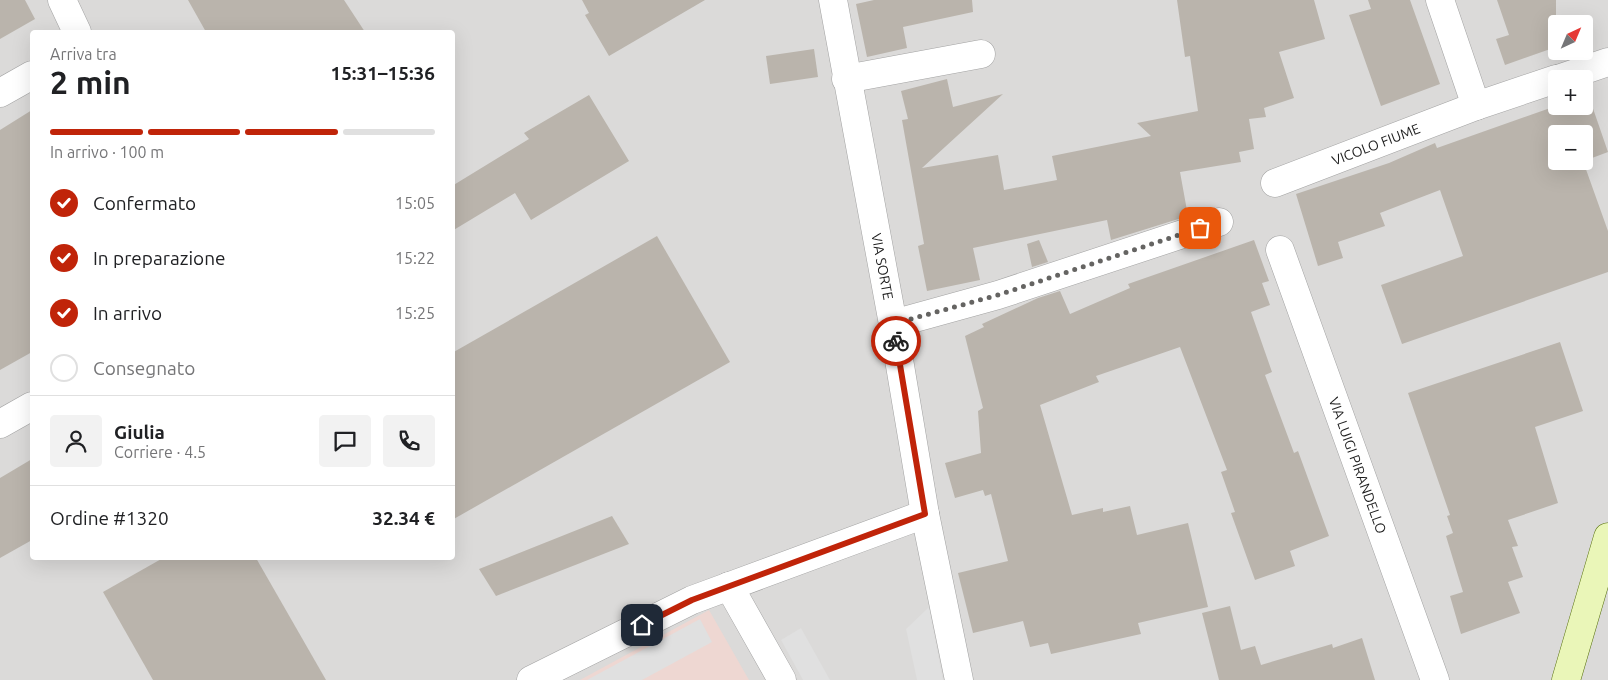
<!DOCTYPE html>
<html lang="it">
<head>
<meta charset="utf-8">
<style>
  :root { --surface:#fff; --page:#f2f2f2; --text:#202124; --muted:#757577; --line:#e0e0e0; --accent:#c02409 }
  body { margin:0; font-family:Ubuntu,sans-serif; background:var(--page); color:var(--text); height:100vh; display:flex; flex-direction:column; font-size:19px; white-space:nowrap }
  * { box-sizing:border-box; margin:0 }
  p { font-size:16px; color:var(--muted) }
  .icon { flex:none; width:28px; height:28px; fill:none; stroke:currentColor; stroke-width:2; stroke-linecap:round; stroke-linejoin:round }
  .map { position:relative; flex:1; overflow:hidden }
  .details { position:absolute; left:30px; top:30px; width:425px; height:530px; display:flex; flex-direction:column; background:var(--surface); border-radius:5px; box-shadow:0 5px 20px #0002 }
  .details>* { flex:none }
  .needle { width:32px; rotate:44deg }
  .buttons { position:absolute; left:1548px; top:15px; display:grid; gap:10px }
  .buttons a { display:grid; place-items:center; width:45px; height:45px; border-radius:5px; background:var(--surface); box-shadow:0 5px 20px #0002; font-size:25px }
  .pin { position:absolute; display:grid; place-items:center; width:42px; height:42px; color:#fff; margin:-21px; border-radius:10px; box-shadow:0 2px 8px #0006 }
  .courier { position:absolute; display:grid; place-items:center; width:50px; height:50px; margin:-25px; border:4px solid #c02409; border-radius:50%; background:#fff; color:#222; box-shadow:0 1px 6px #0007 }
  .head em { font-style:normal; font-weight:700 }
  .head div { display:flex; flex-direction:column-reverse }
  .head { display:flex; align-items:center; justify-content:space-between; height:85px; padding:0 20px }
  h1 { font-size:32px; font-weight:700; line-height:38px }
  .bar { display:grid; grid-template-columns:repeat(4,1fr); gap:8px 5px; align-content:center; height:60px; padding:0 20px }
  .bar i { height:6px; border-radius:4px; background:var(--line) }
  .bar .selected { background:var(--accent) }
  .bar p { grid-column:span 4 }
  .line { display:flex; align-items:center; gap:12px; padding:0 20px; border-top:1px solid var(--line) }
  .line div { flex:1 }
  .round { display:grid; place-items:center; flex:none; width:52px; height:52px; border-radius:5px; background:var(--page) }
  ol { padding:0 20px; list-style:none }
  li { display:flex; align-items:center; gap:15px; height:55px }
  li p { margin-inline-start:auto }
  li .icon { padding:5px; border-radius:50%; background:var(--accent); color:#fff; stroke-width:4 }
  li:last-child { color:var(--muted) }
  li i { width:28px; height:28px; border:2px solid var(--line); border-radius:50% }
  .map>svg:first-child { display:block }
  .residential { fill:#dbdad9; fill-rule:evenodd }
  .commercial { fill:#eed7d2 }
  .parking { fill:#e0e0e0 }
  .building { fill:#bab4ac }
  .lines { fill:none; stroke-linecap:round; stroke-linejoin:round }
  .street-casing { stroke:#a3a3a3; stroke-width:29 }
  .secondary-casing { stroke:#546e09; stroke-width:29 }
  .street { stroke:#fff; stroke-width:28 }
  .secondary { stroke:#eaf6b8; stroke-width:28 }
  .done { stroke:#656462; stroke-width:5; stroke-dasharray:0 9 }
  .route { stroke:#c02409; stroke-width:6 }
  .labels { text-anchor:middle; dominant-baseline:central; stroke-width:5; stroke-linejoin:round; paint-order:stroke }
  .street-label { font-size:14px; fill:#1c1c1c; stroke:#fff }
</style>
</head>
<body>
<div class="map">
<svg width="1608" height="680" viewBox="0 0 1608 680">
  <rect width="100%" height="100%" fill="#edebe3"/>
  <path class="residential" d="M0,0H1608V680H0ZM1556,24H1584V51H1556ZM32,32H452V558H32ZM1556,79H1584V106H1556ZM1556,134H1584V161H1556Z"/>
  <polygon class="commercial" points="709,610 749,680 580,680"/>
  <g class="parking">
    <polygon points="929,607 943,680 917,680 906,629"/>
    <polygon points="700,619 712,642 642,680 587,680"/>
    <polygon points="801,628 830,680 803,680 781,640"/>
  </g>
  <g class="building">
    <polygon points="0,0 25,0 35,19 0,39"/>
    <polygon points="188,0 344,0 365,32 206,32"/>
    <polygon points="582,0 705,0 609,56 585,15 589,13"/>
    <polygon points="874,0 972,0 973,12 903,27 907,48 867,57 856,4"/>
    <polygon points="1177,0 1314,0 1325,39 1279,52 1294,98 1264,108 1266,117 1249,119 1254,149 1239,152 1241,162 1180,172 1188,216 1111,240 1107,220 973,248 980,280 927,291 918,246 924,244 902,120 908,119 901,91 947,79 953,107 1003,94 922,168 998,155 1004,190 1057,180 1052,156 1151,136 1137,123 1198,111 1190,56 1185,57"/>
    <polygon points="1368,0 1410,0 1440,84 1381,106 1349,15 1371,9"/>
    <polygon points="1497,0 1556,0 1556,47 1505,65 1496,39 1509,35"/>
    <polygon points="814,49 818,77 770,84 766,56"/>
    <polygon points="1588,94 1608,152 1584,161 1584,134 1556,134 1556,161 1583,161 1608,231 1608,272 1402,344 1381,285 1463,256 1440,190 1380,213 1385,226 1338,242 1343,258 1318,266 1296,194 1389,163 1435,143 1437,148 1556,106 1584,106 1584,96"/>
    <polygon points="589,95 629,161 531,220 515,193 452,231 452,186 529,139 524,133"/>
    <polygon points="32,110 32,352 0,370 0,130"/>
    <polygon points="657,236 730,362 452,520 452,353"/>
    <polygon points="1039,240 1048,262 1032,267 1027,244"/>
    <polygon points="1254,240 1269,281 1262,283 1270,305 1251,312 1272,372 1265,375 1294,453 1298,451 1329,536 1290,551 1295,566 1255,580 1231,513 1235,512 1221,472 1227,470 1180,347 1096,376 1099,382 1040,405 1072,515 1103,508 1103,512 1130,506 1137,535 1188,523 1208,607 1138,623 1141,634 1051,654 1048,643 1030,647 1023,621 973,633 958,573 1008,561 991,494 985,496 983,490 955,498 945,463 981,453 978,411 983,408 965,336 984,327 982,324 1038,298 1060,291 1070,314 1130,288 1128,284"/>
    <polygon points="1560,342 1583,411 1535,427 1558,503 1508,520 1518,546 1512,547 1523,577 1508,582 1520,613 1461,634 1450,596 1463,592 1446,536 1453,533 1447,516 1450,515 1408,393"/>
    <polygon points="32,459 32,540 0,558 0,478"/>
    <polygon points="612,516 629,544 496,596 479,569"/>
    <polygon points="163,558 256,558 326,680 153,680 103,592"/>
    <polygon points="1230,606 1241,650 1255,646 1261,665 1332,644 1333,648 1362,638 1375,680 1219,680 1202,613"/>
  </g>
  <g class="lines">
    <g class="street-casing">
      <g id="street">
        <polyline points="62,0 77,32"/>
        <path id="s1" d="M833,0L893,324L925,514L959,680"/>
        <polyline points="1440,0 1476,106"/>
        <polyline points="846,79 981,54"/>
        <polyline points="1558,79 1608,62"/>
        <polyline points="0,93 32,75"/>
        <path id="s2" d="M1275,183L1476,106L1556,79"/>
        <path id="s3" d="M1280,250L1435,680"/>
        <polyline points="893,324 998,295 1219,222"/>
        <polyline points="0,424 32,406"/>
        <polyline points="729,586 782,680"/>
        <polyline points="531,680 692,600 925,514"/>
      </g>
    </g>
    <g class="secondary-casing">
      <polyline id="secondary" points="1566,680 1608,537"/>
    </g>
    <use href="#street" class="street"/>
    <use href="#secondary" class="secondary"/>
  </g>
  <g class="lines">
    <polyline class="done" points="896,341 893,324 998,295 1200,228"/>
    <polyline class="route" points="642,625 692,600 925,514 896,341"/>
  </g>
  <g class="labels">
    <g class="street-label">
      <text stroke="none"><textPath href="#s2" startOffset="108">VICOLO FIUME</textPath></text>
      <text stroke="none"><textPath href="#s1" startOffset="271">VIA SORTE</textPath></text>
      <text stroke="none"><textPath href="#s3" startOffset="229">VIA LUIGI PIRANDELLO</textPath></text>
    </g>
  </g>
</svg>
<div class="buttons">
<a><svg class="needle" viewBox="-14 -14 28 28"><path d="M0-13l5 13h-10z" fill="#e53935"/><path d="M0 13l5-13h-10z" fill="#757577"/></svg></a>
<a>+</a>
<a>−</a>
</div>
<div class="pin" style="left:1200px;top:228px;background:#ea580c"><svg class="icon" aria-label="bag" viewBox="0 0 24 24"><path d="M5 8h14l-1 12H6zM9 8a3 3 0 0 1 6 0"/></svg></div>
<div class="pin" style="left:642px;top:625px;background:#1f2937"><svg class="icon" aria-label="home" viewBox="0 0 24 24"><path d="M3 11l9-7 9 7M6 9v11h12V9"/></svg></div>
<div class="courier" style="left:896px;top:341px"><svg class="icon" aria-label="bike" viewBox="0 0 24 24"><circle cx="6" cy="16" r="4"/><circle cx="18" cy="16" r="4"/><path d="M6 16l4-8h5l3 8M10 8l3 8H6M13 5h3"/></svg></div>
<section class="details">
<div class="head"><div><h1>2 min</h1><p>Arriva tra</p></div><em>15:31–15:36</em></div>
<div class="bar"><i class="selected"></i><i class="selected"></i><i class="selected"></i><i></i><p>In arrivo · 100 m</p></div>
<ol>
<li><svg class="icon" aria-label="check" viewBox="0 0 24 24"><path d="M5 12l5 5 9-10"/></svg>Confermato<p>15:05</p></li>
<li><svg class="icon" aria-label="check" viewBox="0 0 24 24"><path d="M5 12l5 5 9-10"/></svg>In preparazione<p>15:22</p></li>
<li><svg class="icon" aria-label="check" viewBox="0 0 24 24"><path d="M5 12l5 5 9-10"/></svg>In arrivo<p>15:25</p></li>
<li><i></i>Consegnato</li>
</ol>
<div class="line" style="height:90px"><a class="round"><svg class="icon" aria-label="person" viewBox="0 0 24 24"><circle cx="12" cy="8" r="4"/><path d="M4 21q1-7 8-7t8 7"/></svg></a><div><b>Giulia</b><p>Corriere · 4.5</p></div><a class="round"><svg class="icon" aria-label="chat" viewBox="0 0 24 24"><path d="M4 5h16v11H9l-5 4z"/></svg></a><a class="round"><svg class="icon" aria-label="phone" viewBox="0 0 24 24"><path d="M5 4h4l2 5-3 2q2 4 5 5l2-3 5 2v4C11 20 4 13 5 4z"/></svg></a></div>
<div class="line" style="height:65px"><div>Ordine #1320</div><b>32.34 €</b></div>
</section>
</div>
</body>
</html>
